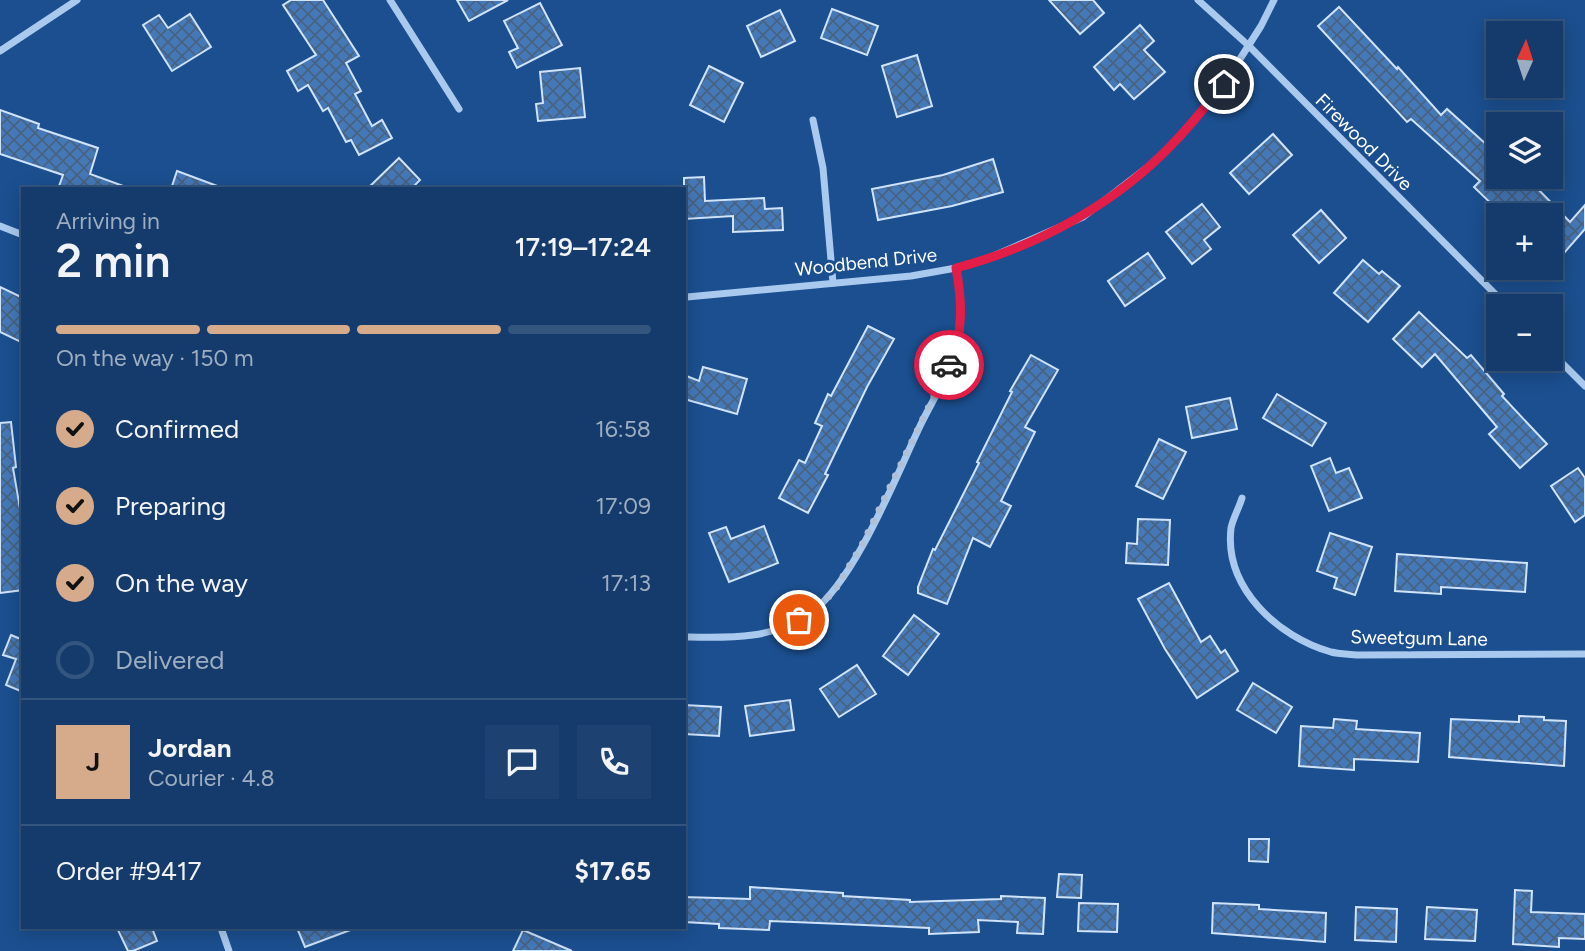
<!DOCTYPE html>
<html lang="en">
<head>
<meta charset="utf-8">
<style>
  :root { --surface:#143b6b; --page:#1d4271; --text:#f1f3f6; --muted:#9dadc1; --line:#33557e; --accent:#d6ab8b }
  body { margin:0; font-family:Figtree,sans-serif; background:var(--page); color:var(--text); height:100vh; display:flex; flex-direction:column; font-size:26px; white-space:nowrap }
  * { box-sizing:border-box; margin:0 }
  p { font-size:23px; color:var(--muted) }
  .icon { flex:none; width:38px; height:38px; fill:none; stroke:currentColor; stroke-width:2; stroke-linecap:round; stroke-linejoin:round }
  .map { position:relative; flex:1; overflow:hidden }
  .side { position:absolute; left:21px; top:187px; width:665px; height:742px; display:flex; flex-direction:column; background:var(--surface); border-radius:0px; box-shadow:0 4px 18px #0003,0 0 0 2px var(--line) }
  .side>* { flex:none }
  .needle { width:46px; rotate:3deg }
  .fabs { position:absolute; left:1486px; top:21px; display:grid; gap:14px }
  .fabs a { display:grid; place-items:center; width:77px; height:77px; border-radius:0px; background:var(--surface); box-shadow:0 4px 18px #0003,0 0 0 2px var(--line); font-size:35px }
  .pin { position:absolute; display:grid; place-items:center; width:60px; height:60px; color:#fff; margin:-30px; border:4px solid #fff; border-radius:50%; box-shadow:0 2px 7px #0007 }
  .courier { position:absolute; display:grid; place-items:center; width:70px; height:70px; margin:-35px; border:5px solid #e11d48; border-radius:50%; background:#fff; color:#222; box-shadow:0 2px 9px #0007 }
  .head em { font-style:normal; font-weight:600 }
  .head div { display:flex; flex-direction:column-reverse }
  .head { display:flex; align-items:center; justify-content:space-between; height:119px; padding:0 35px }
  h1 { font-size:46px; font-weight:600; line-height:52px }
  .bar { display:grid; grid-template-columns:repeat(4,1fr); gap:10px 7px; align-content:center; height:84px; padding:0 35px }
  .bar i { height:9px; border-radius:5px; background:var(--line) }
  .bar .selected { background:var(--accent) }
  .bar p { grid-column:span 4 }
  .line { display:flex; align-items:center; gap:18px; padding:0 35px; border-top:2px solid var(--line) }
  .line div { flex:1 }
  .round { display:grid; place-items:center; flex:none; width:74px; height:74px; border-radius:0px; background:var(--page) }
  ol { padding:0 35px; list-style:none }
  li { display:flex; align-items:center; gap:21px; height:77px }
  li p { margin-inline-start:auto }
  li .icon { padding:7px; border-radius:50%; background:var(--accent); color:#111; stroke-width:4 }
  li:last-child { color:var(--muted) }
  li i { width:38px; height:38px; border:4px solid var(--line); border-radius:50% }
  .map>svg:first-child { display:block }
  .building { fill:url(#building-cross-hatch); stroke:#cfe3fa; stroke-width:2 }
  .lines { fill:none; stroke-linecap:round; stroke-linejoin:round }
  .street { stroke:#a9c9ee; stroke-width:7 }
  .done { stroke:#afc1d8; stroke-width:7; stroke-dasharray:0 12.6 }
  .route { stroke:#e11d48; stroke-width:9 }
  .labels { text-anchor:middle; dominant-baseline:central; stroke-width:6; stroke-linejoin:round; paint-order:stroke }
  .street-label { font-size:19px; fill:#fff; stroke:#1b4f8f }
</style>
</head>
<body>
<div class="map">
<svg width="1585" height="951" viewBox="0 0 1585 951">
  <defs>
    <pattern id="building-cross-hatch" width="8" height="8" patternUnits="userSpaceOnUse" patternTransform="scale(1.75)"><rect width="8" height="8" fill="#4478b7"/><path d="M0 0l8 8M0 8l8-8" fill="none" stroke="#486282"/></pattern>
  </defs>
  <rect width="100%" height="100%" fill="#1b4f8f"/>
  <g class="building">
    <polygon points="291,0 323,0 359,56 346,63 361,91 355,94 372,126 382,120 392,138 359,155 351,140 346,142 328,108 323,111 308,85 298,91 287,71 316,55 283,5"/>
    <polygon points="457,0 508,0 469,21"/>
    <polygon points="1049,0 1093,0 1104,13 1080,34"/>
    <polygon points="540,3 562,45 517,68 509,52 518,48 504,21"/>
    <polygon points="1339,7 1397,69 1398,67 1441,115 1447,109 1498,155 1498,177 1540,177 1533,184 1570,222 1585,205 1585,229 1550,269 1550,215 1503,215 1474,187 1480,181 1411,119 1407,122 1318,26"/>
    <polygon points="832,9 878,26 867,55 821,38"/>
    <polygon points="780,10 795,41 761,57 747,26"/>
    <polygon points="190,14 211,47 172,71 143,25 159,15 168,28"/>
    <polygon points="1140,25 1154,41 1144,50 1165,72 1134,99 1120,84 1114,90 1094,67"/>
    <polygon points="917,55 932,106 897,117 882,66"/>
    <polygon points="709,66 743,83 724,122 690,105"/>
    <polygon points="580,68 585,117 538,121 536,104 543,103 540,72"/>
    <polygon points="0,110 39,124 38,128 98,148 90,174 126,187 126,189 58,189 63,175 0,154"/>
    <polygon points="1273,134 1292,155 1249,194 1230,173"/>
    <polygon points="399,158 420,180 411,189 367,189"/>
    <polygon points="993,159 1003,192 952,206 878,220 872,189 943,175"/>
    <polygon points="177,171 220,187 220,189 171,189"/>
    <polygon points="704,177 705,201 764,198 765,209 782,208 783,230 733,232 733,216 684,219 684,178"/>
    <polygon points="1202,204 1220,227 1204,240 1211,249 1192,264 1166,232"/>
    <polygon points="1321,210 1346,238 1319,263 1293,235"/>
    <polygon points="1148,253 1165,278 1125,306 1108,281"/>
    <polygon points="1363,260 1379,274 1382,271 1400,286 1368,322 1334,293"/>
    <polygon points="0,287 23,298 23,343 0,332"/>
    <polygon points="1419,312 1467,358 1471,355 1504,394 1502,396 1547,444 1520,468 1489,434 1497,427 1435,354 1422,367 1393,339"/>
    <polygon points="868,326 894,339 867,387 825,474 828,475 808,513 779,498 799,460 805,463 822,426 815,423 828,394 831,396"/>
    <polygon points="1031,355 1058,370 1025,427 1035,432 1001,501 1011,506 990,547 973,538 947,604 918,593 918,587 933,549 935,550 979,463 977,462 1012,392 1010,391"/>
    <polygon points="703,367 747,379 737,414 684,399 684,375 699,381"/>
    <polygon points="1277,394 1326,423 1312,446 1263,418"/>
    <polygon points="1230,398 1237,429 1192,438 1186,407"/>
    <polygon points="11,422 16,467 13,468 23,526 23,590 0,593 0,423"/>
    <polygon points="1159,439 1186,452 1163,499 1136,486"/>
    <polygon points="1330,458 1336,473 1349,468 1362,498 1329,511 1311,466"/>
    <polygon points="1578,468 1585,478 1585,515 1575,522 1551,486"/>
    <polygon points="1138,519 1170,520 1168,565 1126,563 1127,543 1137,544"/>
    <polygon points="764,526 778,563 729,582 709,533 726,527 731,539"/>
    <polygon points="1330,533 1372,547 1355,595 1334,588 1337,578 1317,571"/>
    <polygon points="1397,554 1527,563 1525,592 1441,587 1441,594 1395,591"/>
    <polygon points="1169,583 1201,642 1210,636 1221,653 1225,650 1238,671 1197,698 1165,649 1138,599"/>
    <polygon points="914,615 939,634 908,675 883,656"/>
    <polygon points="11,635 23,640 23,692 6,685 16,659 3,655"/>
    <polygon points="857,665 876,694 839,717 820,689"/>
    <polygon points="1253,683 1292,707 1276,733 1237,710"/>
    <polygon points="790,700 794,730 750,736 745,706"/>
    <polygon points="684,705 721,707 719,736 684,734"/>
    <polygon points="1519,716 1544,717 1544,720 1566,721 1564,766 1449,757 1451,719 1519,722"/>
    <polygon points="1334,719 1357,721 1356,729 1420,733 1418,762 1354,759 1354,770 1299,766 1301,726 1333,728"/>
    <polygon points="1249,839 1269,839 1268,862 1249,861"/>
    <polygon points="1059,874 1082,875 1081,898 1057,897"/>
    <polygon points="750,887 843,893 843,896 910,900 910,902 1001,899 1001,896 1045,898 1043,934 1017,933 1018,922 978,920 979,932 929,934 929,928 842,924 770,921 769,930 719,928 719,924 684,922 684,897 750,899"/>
    <polygon points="1515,890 1532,891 1531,912 1585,914 1585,939 1559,938 1559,947 1513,944"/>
    <polygon points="1079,903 1118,904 1117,932 1078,931"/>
    <polygon points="1213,903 1259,905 1259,909 1326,913 1325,942 1212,933"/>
    <polygon points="1356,907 1397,909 1396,942 1355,940"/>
    <polygon points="1427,907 1477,910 1475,941 1425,939"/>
    <polygon points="117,928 152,928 157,941 133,951 128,951"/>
    <polygon points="297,928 352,928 353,929 305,947"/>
    <polygon points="523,930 572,951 513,951"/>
  </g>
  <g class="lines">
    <g class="street">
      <polyline points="390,0 459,109"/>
      <polyline points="1198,0 1249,46 1507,306"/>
      <polyline points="0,51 77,0"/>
      <polyline points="813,120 823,168 833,283"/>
      <polyline points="0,226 23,235"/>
      <polyline points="687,297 911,276 956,268 984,260 1083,217 1149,166 1179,138 1224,84 1261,26 1274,0"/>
      <polyline points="1550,351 1585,386"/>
      <path d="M1242,498C1239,508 1233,518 1231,528C1224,588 1278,637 1331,652C1339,654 1349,654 1357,655L1585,654"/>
      <path d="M684,637C729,638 774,640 812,612C856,579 896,476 921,424C932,401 948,377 955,352C964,324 961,296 956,268"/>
      <polyline points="221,928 229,951"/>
    </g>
  </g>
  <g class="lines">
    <polyline class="done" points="799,620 833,593 862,545 949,365"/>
    <path class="route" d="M949,365C964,334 962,300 956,268C1039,246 1120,202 1179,137C1195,120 1209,102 1224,84"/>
  </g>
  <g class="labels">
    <g class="street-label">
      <text transform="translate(1364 142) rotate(45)">Firewood Drive</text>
      <text transform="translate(866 262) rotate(-6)">Woodbend Drive</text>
      <text transform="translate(1419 638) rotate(1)">Sweetgum Lane</text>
    </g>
  </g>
</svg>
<div class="fabs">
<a><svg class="needle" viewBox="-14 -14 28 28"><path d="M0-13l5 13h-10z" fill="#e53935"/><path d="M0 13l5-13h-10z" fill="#9dadc1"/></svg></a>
<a><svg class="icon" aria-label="layers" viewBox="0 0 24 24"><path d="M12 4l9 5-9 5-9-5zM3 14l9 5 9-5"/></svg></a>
<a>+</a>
<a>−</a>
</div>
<div class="pin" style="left:799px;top:620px;background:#ea580c"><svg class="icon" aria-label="bag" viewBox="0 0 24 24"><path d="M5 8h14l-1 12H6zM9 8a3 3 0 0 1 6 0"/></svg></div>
<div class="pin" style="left:1224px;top:84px;background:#1f2937"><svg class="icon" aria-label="home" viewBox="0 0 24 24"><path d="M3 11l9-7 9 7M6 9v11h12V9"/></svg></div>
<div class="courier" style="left:949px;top:365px"><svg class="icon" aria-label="car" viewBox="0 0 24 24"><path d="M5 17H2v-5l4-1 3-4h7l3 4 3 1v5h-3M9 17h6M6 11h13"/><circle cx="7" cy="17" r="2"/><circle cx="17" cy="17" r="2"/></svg></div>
<section class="side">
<div class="head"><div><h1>2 min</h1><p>Arriving in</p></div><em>17:19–17:24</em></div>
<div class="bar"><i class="selected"></i><i class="selected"></i><i class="selected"></i><i></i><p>On the way · 150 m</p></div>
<ol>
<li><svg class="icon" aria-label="check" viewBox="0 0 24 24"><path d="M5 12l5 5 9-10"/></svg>Confirmed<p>16:58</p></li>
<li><svg class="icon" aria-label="check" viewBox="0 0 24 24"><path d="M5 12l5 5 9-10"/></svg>Preparing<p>17:09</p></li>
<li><svg class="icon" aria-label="check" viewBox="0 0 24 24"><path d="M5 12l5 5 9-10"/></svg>On the way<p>17:13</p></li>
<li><i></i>Delivered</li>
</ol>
<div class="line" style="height:126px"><b class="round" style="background:var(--accent);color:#111">J</b><div><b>Jordan</b><p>Courier · 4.8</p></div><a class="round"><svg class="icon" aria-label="chat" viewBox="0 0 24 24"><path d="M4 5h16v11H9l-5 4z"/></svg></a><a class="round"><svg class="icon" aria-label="phone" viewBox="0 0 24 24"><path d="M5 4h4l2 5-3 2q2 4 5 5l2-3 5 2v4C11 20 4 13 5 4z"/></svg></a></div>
<div class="line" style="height:91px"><div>Order #9417</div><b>$17.65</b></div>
</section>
</div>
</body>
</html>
